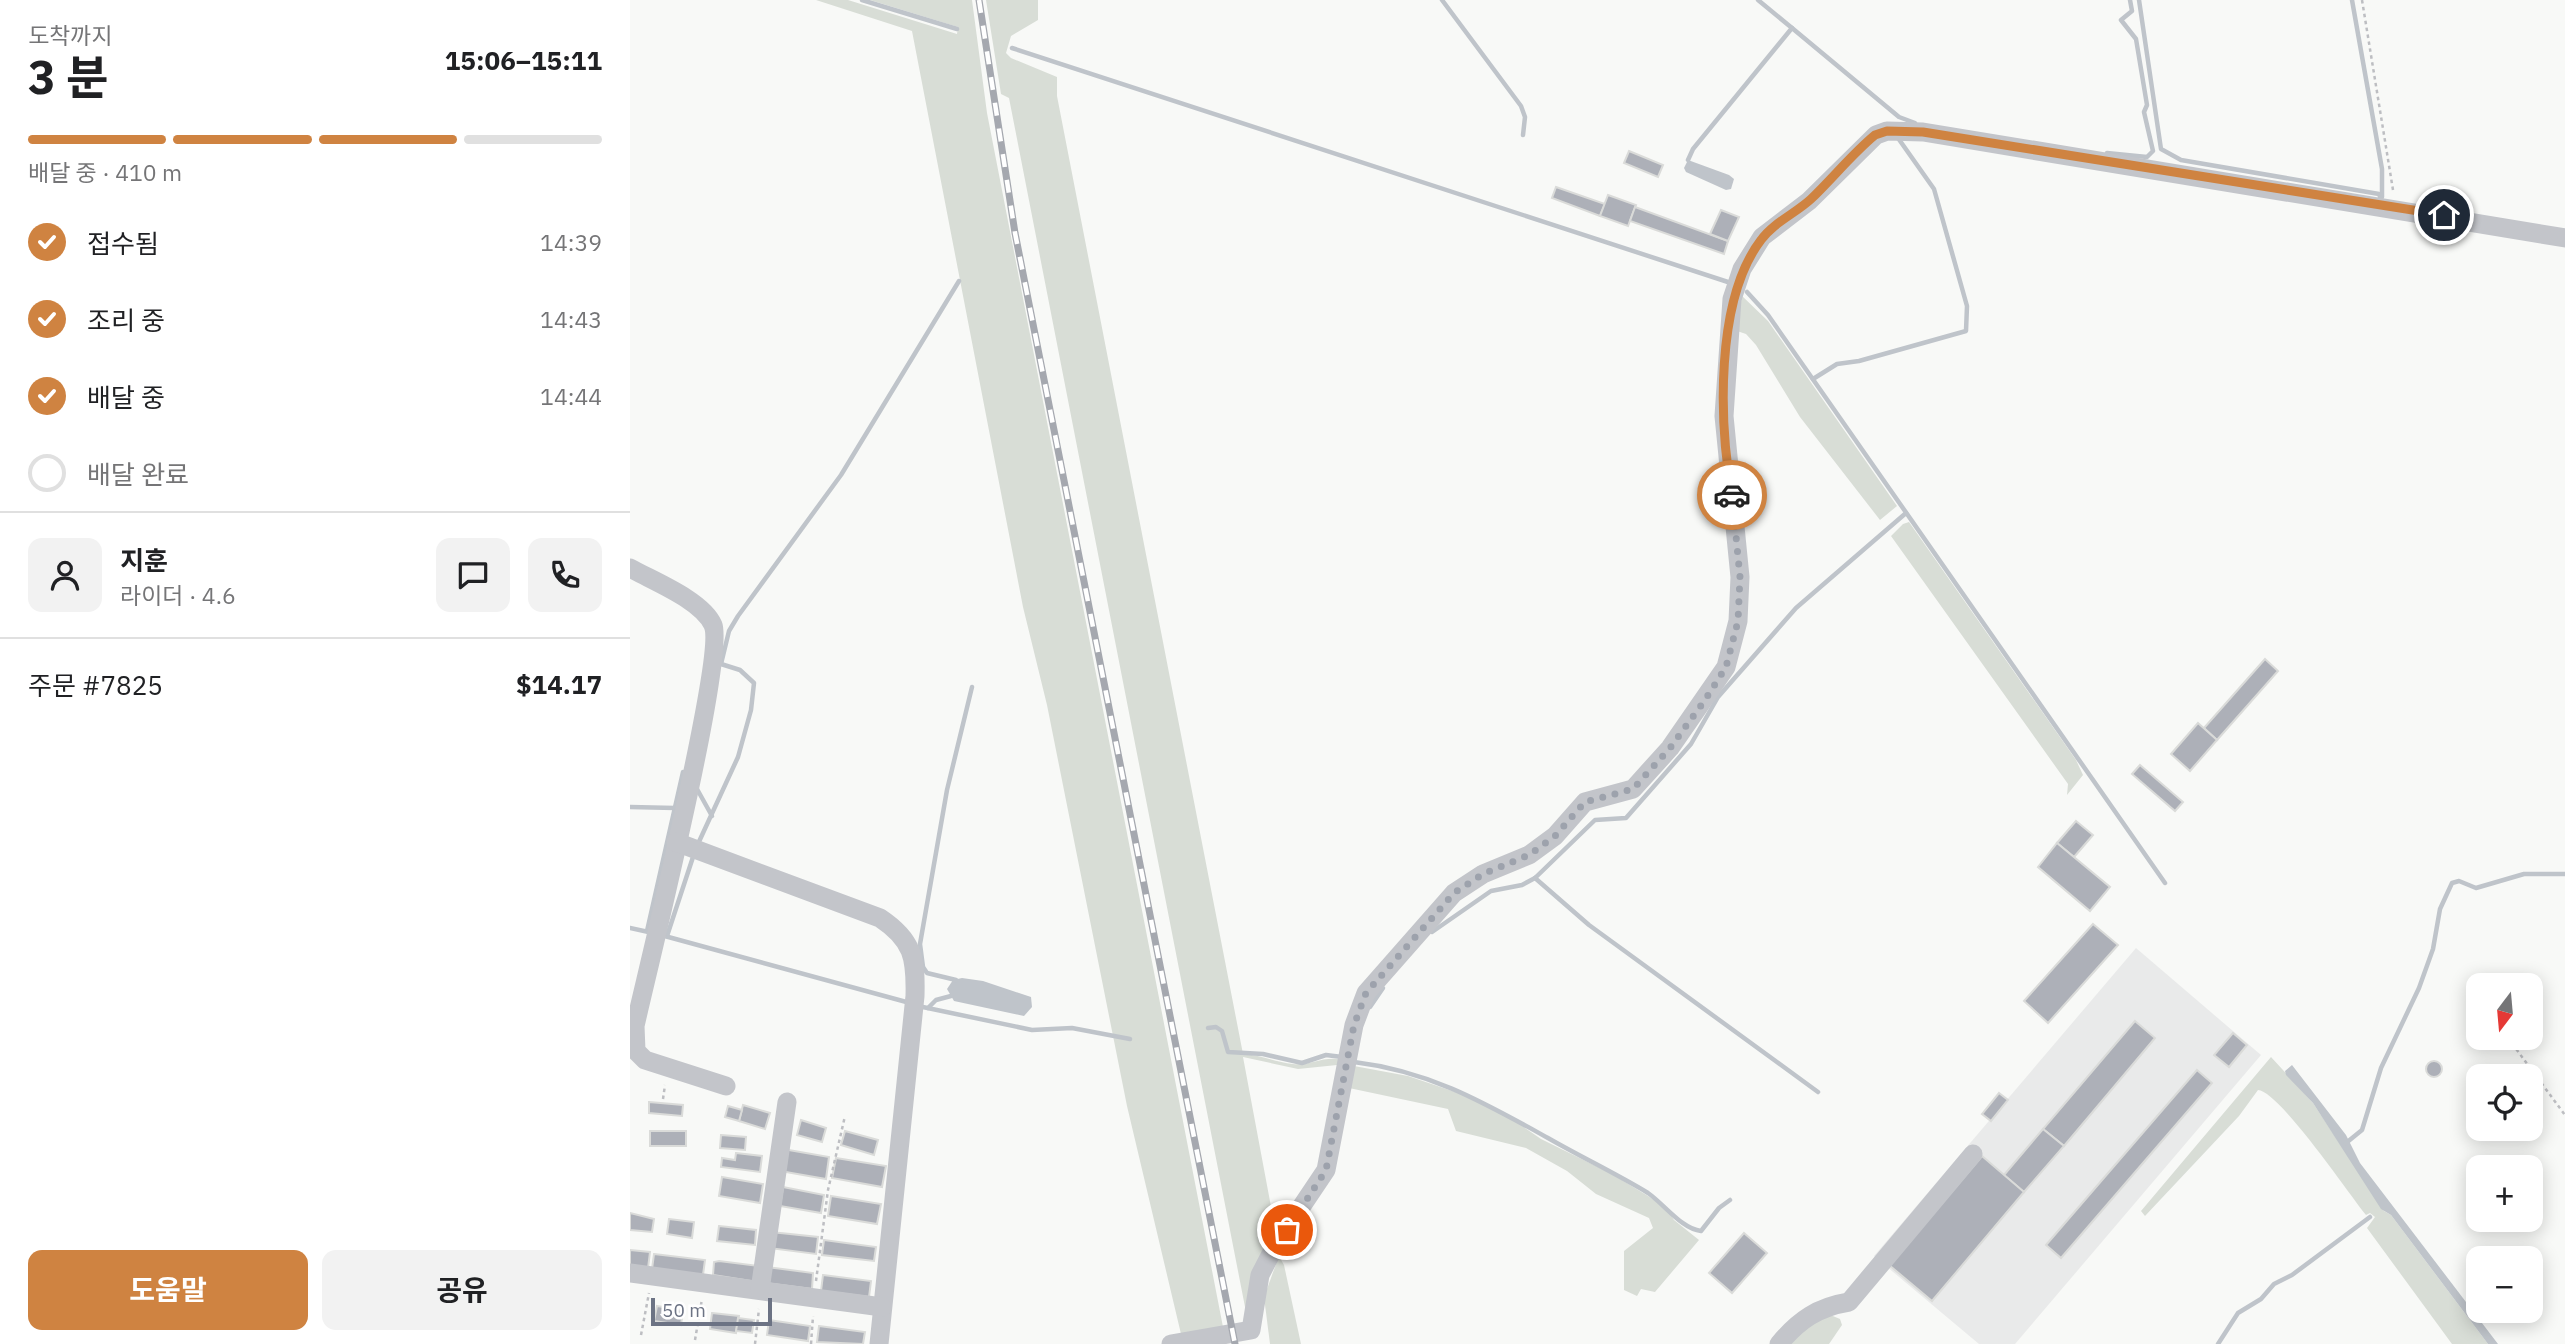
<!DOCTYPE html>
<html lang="ko">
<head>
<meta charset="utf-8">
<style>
  :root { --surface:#fff; --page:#f2f2f2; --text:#202124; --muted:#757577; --line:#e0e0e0; --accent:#cf8341 }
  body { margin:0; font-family:"IBM Plex Sans","Noto Sans KR",sans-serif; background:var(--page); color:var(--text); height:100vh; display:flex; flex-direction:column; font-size:26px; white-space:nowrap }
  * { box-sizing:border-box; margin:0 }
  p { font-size:23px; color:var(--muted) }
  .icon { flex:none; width:38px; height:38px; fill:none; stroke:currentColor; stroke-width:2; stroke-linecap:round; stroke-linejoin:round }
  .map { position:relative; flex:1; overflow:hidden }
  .sheet { display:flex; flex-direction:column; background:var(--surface); width:630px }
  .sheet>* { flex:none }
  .needle { width:46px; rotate:196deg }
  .fabs { position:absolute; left:1836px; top:973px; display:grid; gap:14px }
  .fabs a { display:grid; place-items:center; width:77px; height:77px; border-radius:14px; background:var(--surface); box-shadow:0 4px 18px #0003; font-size:35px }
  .scale { position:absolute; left:21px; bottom:18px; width:121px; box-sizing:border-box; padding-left:7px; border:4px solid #6c7384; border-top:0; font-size:19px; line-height:24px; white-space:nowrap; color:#6c7384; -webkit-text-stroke:5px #fff; paint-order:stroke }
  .pin { position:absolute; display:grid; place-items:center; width:60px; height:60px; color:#fff; margin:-30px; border:4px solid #fff; border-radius:50%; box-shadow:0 2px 7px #0007 }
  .courier { position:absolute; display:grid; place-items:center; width:70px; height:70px; margin:-35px; border:5px solid #cf8341; border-radius:50%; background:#fff; color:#222; box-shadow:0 2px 9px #0007 }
  .overview em { font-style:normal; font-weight:700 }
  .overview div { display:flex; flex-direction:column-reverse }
  .overview { display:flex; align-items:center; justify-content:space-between; height:119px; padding:0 28px }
  h1 { font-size:46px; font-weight:700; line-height:52px }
  .bar { display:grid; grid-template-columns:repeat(4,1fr); gap:10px 7px; align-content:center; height:84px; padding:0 28px }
  .bar i { height:9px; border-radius:5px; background:var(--line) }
  .bar .on { background:var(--accent) }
  .bar p { grid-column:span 4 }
  .line { display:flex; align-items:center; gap:18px; padding:0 28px; border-top:2px solid var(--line) }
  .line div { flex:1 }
  .round { display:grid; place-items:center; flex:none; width:74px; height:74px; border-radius:14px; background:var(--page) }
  ol { padding:0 28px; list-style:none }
  li { display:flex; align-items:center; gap:21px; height:77px }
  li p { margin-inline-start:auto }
  li .icon { padding:7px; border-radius:50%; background:var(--accent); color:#fff; stroke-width:4 }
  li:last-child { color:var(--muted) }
  li i { width:38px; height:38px; border:4px solid var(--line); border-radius:50% }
  .button { display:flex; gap:14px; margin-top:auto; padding:14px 28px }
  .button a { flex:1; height:80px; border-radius:14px; background:var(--accent); color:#fff; font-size:28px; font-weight:700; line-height:80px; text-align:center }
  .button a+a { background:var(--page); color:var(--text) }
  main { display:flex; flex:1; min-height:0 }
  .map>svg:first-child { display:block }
  .built { fill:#e9eaea }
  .green { fill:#d8ddd6 }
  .water { fill:#bfc4ca }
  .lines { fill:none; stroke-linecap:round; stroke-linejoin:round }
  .stream { stroke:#bfc4ca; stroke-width:4.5 }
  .building { fill:#adb0b8; stroke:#dadbd9; stroke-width:2 }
  .path { stroke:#bdbec2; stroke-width:2.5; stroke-dasharray:3.5 3.5; stroke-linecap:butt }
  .minor { stroke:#c3c5ca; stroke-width:19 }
  .rail-casing { stroke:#a5a8af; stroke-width:7 }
  .rail { stroke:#fff; stroke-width:4.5; stroke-dasharray:13; stroke-linecap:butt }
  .done { stroke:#9da2ac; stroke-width:7; stroke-dasharray:0 12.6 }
  .route { stroke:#cf8341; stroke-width:9 }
</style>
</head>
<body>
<main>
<section class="sheet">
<div class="overview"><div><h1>3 분</h1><p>도착까지</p></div><em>15:06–15:11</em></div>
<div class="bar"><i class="on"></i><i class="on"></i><i class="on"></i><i></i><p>배달 중 · 410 m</p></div>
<ol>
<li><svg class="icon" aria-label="check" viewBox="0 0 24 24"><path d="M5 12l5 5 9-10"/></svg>접수됨<p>14:39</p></li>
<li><svg class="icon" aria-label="check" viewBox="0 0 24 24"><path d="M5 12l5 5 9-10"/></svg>조리 중<p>14:43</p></li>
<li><svg class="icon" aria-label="check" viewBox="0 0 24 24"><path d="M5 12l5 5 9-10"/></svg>배달 중<p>14:44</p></li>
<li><i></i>배달 완료</li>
</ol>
<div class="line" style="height:126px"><a class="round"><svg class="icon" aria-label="person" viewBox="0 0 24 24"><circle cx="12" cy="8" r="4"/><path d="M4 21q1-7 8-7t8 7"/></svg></a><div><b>지훈</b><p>라이더 · 4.6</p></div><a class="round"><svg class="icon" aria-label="chat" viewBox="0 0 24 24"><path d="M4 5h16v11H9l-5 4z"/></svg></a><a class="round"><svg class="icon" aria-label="phone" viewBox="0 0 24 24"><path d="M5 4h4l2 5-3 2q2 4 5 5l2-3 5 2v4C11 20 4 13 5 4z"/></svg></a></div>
<div class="line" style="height:91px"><div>주문 #7825</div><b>$14.17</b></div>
<div class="button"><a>도움말</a><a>공유</a></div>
</section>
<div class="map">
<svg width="1935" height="1344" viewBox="0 0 1935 1344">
  <rect width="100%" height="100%" fill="#f8f9f7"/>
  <polygon class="built" points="1506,948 1631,1055 1385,1344 1349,1344 1244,1256"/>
  <g class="green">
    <polygon points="186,0 218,0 327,34 328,27 240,0 342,0 357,113 593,1327 551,1334 497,1106 417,705 393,607 282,31"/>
    <path d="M356,0H408V20L381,36L376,53L381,58L427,77V96L613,1054C630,1055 646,1062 663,1064C681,1066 694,1055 713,1060L707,1065L668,1069L613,1057L645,1228L625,1275L616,1312L379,98L371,94Z"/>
    <polygon points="1110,294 1138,321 1267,506 1250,520 1170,417 1126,345 1116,334 1104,330"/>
    <polygon points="1279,522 1446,760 1453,775 1437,795 1438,784 1261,536 1273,524"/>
    <path d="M1641,1057L1683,1103L1754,1211L1761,1215L1858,1344H1822L1737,1228L1745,1217L1740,1213L1736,1215C1719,1194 1649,1091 1628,1090L1609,1116L1515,1216L1511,1211Z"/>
    <polygon points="724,1066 778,1076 840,1097 878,1116 911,1139 982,1174 1018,1196 1037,1209 1044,1220 1069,1240 1025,1292 1011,1289 1007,1296 994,1290 994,1251 1023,1228 1019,1218 966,1194 937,1171 896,1148 826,1131 818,1109 719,1088"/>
    <polygon points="649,1256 654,1265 671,1344 640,1344 634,1297"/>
    <polygon points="1198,1314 1210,1319 1212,1325 1199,1344 1154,1344"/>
  </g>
  <g class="water">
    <polygon points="1058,160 1099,175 1104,179 1101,189 1096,190 1056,172 1054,168"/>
    <polygon points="332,978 353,981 401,997 402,1007 394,1016 324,1001 317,989 323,980"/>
    <polygon points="1662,1065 1716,1135 1730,1163 1868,1344 1858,1344 1761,1215 1751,1209 1683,1103 1656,1075 1655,1071"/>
  </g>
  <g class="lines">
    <g class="stream">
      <polyline points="232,0 327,29"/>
      <polyline points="812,0 891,106 895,117 893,135"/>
      <polyline points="1509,0 1531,149 1551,160 1749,194 1751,200"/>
      <polyline points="1722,0 1752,169 1752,197"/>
      <polyline points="1162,28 1269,117 1285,123"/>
      <polyline points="382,48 1101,283"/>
      <polyline points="1477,153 1517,157 1523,151 1514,112 1517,105 1506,39 1491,20 1502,11 1500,0"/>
      <polyline points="1058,160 1063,149 1162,28 1128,0"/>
      <polyline points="1117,292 1138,315 1535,883"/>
      <polyline points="1183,379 1207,364 1229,361 1336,331 1337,306 1304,189 1268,138"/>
      <polyline points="91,664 99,631 108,616 211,475 329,281"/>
      <polyline points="67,789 82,816"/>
      <polyline points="0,807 45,808"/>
      <polyline points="67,846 108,757 121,710 124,683 110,670 91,664"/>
      <polyline points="905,878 959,925 1188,1092"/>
      <polyline points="0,928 23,933"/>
      <polyline points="17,931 53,772"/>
      <polyline points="802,932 861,891 892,885 905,878 965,820 996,818 1061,744 1088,697 1166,608 1276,513"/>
      <polyline points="31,935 280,1003"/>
      <polyline points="37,936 64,854"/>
      <polyline points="326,980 297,973 293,967 290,944 317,790 342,687"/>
      <polyline points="288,1006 402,1030 442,1028 500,1039"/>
      <polyline points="740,1007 753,988"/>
      <polyline points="298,1008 306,1000 321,996"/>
      <polyline points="578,1028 586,1027 592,1031 598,1052 633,1054 672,1063 696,1055 712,1057"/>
      <path d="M724,1062C799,1071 853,1102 918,1138C951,1157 985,1173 1018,1193C1035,1205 1052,1229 1071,1231L1089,1208L1100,1200"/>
      <polyline points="1716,1143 1732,1130 1751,1068 1789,988 1803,949 1810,909 1822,883 1829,881 1846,888 1894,874 1935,874"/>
      <polyline points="1588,1344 1608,1313 1631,1299 1644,1284 1662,1275 1740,1217"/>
    </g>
  </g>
  <g class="building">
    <polygon points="999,151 1033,165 1028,177 994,163"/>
    <polygon points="926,187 975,204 970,216 922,198"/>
    <polygon points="978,195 1006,205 998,226 970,216"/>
    <polygon points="1005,207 1098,241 1094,254 1000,221"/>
    <polygon points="1091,210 1109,217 1098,241 1080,234"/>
    <polygon points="1635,659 1648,671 1587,740 1574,728"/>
    <polygon points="1568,723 1587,740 1560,771 1541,754"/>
    <polygon points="1510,765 1553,802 1545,811 1502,774"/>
    <polygon points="1446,821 1463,835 1444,857 1427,843"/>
    <polygon points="1427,843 1480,887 1460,911 1408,867"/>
    <polygon points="1463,924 1488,945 1418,1023 1394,1001"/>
    <polygon points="1505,1021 1525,1038 1434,1146 1413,1129"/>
    <polygon points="1603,1033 1617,1045 1599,1067 1584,1055"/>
    <circle cx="1804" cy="1069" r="8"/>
    <polygon points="1567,1070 1582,1083 1431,1258 1416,1245"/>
    <polygon points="1369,1093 1378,1100 1361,1121 1352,1114"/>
    <polygon points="19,1102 53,1105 52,1116 19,1113"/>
    <polygon points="113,1105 140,1113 135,1129 109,1121"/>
    <polygon points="98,1106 112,1110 109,1121 95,1117"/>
    <polygon points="171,1120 196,1128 192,1142 167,1135"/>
    <polygon points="1413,1129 1434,1146 1394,1192 1374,1175"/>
    <rect x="20" y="1131" width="36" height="15"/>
    <polygon points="215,1131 248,1140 244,1155 211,1145"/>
    <polygon points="91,1135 116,1137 115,1150 90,1148"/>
    <polygon points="153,1149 199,1157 196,1179 150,1171"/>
    <polygon points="106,1153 132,1156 130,1172 91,1167 92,1158 105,1160"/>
    <polygon points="1352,1156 1394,1192 1302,1301 1259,1265"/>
    <polygon points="206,1158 256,1166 252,1187 202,1178"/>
    <polygon points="92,1177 133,1184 130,1203 89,1196"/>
    <polygon points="153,1187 194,1195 191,1213 150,1206"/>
    <polygon points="201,1196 251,1204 247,1224 198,1216"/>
    <polygon points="0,1213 24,1219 22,1232 0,1230"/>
    <polygon points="39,1219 64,1222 62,1238 37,1234"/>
    <polygon points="89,1226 126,1230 125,1245 87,1241"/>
    <polygon points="141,1232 188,1237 186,1254 139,1248"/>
    <polygon points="1114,1233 1137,1253 1102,1293 1079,1273"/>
    <polygon points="194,1240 246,1247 244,1261 192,1255"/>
    <polygon points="0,1250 20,1252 18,1268 0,1265"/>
    <polygon points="24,1254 75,1260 73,1275 22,1269"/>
    <polygon points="89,1261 129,1266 127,1282 83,1275 84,1262"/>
    <polygon points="137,1267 183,1273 182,1289 135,1283"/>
    <polygon points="193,1275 241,1281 239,1297 191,1291"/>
    <polygon points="27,1306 53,1310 51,1325 24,1321"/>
    <polygon points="82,1313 109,1316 106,1333 80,1329"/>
    <polygon points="108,1318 124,1320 122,1333 106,1331"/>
    <polygon points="139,1320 180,1326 178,1341 137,1335"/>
    <polygon points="189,1326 235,1332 233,1344 187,1342"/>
  </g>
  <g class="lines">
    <g class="path">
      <polyline points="1732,0 1763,190"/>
      <polyline points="1878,1038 1935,1115"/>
      <polyline points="33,1099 35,1085"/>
      <polyline points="186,1281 198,1190 215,1116"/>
      <polyline points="11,1335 19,1293"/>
      <polyline points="65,1340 72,1299"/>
      <polyline points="125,1344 129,1309"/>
      <polyline points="181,1344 183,1316"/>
    </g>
    <g class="minor">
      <path d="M0,568C23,581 72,600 83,625C96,655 17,972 5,1026L6,1051L15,1060L96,1086"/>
      <path d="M46,842L250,918C283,940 286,958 285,996L249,1344"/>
      <polyline points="0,1273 252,1307"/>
      <polyline points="130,1290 157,1102"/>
      <polyline points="541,1344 621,1330 630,1275 645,1246 696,1170 724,1025 736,993 824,893 853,874 899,855 925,836 955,802 1003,789 1040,748 1096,667 1108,621 1110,577 1094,416 1102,299 1112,269 1132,237 1179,201 1246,135 1257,131 1293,132 1935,238"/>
      <path d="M1149,1344C1169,1320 1188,1307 1219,1302L1343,1154"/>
    </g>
    <g class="rail-casing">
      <polyline id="rail" points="349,0 385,233 605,1344"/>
    </g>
    <use href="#rail" class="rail"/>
  </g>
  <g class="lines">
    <polyline class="done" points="657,1230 696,1170 724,1025 736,993 824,893 853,874 899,855 925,836 955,802 1003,789 1040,748 1075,700 1096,667 1108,621 1110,577 1102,495"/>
    <path class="route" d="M1102,495C1089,423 1085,300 1131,240C1143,223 1166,213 1181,199C1203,178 1222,154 1245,135L1257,131L1293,132L1814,215"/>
  </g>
</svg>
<div class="fabs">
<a><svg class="needle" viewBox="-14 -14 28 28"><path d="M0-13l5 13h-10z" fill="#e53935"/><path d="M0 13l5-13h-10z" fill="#757577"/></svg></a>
<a><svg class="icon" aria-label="locate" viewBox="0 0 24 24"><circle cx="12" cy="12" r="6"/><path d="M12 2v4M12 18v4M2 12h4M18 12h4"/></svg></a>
<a>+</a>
<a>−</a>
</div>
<div class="scale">50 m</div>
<div class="pin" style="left:657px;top:1230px;background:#ea580c"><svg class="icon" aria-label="bag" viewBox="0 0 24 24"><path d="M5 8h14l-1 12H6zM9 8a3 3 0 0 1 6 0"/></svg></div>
<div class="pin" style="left:1814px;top:215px;background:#1f2937"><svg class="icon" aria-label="home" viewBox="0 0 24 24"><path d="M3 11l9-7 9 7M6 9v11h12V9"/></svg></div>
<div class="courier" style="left:1102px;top:495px"><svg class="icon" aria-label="car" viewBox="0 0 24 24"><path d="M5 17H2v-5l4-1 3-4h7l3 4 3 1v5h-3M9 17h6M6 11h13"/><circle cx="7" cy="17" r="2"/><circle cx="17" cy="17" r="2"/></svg></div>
</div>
</main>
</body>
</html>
